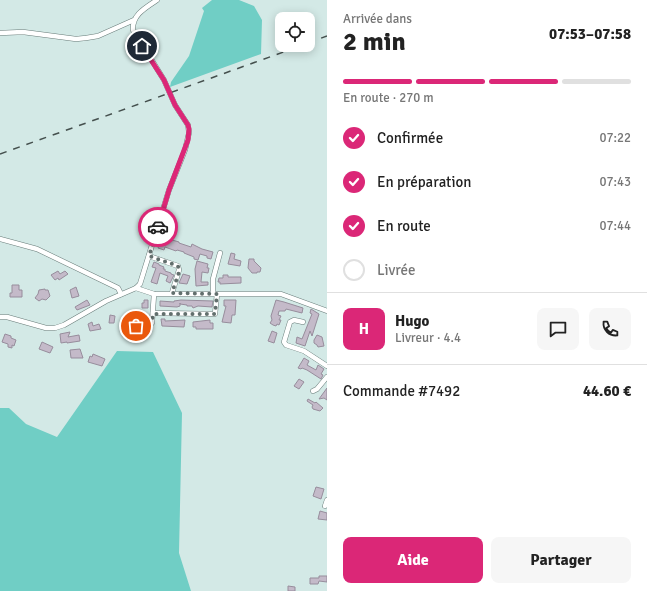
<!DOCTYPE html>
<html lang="fr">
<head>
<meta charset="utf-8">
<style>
  :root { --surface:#fff; --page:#f6f6f6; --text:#222; --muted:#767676; --line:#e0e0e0; --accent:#db2777 }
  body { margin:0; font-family:Signika,sans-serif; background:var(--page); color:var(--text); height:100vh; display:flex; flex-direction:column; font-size:15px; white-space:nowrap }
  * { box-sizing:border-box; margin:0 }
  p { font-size:13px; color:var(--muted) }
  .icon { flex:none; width:22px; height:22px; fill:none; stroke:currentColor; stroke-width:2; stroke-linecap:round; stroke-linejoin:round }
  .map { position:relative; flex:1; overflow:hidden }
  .side { display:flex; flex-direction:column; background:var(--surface); width:320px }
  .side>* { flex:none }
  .fabs { position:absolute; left:275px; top:12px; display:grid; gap:8px }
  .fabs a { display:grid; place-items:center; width:40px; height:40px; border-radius:8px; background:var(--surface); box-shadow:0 2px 10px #0003; font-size:20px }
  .pin { position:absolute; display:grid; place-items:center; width:34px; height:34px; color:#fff; margin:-17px; border:2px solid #fff; border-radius:50%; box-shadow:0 1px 4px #0007 }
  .courier { position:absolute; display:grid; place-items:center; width:40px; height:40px; margin:-20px; border:3px solid #db2777; border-radius:50%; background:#fff; color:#222; box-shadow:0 1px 5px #0007 }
  .summary em { font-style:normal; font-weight:800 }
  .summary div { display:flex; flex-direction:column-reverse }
  .summary { display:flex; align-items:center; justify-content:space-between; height:68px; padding:0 16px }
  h1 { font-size:26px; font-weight:800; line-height:30px }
  .bar { display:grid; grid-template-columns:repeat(4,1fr); gap:6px 4px; align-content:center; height:48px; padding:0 16px }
  .bar i { height:5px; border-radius:3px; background:var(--line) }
  .bar .active { background:var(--accent) }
  .bar p { grid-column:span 4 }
  .line { display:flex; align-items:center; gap:10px; padding:0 16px; border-top:1px solid var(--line) }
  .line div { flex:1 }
  .round { display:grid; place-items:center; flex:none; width:42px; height:42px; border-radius:8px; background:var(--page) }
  ol { padding:0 16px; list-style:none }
  li { display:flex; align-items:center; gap:12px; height:44px }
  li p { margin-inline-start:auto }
  li .icon { padding:4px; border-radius:50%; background:var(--accent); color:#fff; stroke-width:4 }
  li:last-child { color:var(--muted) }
  li i { width:22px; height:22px; border:2px solid var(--line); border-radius:50% }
  .action { display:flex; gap:8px; margin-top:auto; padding:8px 16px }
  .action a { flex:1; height:46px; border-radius:8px; background:var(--accent); color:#fff; font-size:16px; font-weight:800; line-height:46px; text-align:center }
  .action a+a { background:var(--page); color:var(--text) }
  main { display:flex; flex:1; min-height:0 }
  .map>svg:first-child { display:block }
  .green { fill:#70cec5 }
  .building { fill:#c4bac9; stroke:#978d9c }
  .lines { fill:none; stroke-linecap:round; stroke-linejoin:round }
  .street-casing { stroke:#687c79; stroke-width:5.5 }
  .street { stroke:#fff; stroke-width:4.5 }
  .rail { stroke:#45504e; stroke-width:1.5; stroke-dasharray:7 7; stroke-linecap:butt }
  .done { stroke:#626f6d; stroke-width:4; stroke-dasharray:0 7.2 }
  .route { stroke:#db2777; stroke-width:5 }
</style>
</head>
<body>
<main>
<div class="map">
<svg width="327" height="591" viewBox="0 0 327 591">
  <rect width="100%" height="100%" fill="#d3e9e6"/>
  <g class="green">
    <polygon points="212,0 239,0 254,6 262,20 261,54 170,87 171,82 189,56 204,11 202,8"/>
    <polygon points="117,351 153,352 182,413 179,553 191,591 0,591 0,408 9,408 26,424 57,437"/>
  </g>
  <g class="building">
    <polygon points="162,237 179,242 179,243 191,247 192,244 202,249 213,252 211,259 207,258 207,256 200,254 198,260 194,259 194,257 184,253 184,252 177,250 176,251 165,247 164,250 158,248"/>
    <polygon points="231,253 235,254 234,259 241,261 240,266 228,264"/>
    <polygon points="249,259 254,259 254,261 261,268 260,272 257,272 257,273 252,273 248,268"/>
    <polygon points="197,261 208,264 207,268 209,268 208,273 202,272 201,282 208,282 208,285 196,286 195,269"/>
    <polygon points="154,262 159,264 159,265 164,267 163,269 165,269 165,271 171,273 171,274 174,275 170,283 166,281 168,276 160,273 157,284 151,282 156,268 152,267"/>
    <polygon points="58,271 60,274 65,271 68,274 59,280 58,278 55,280 51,275"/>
    <polygon points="183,274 190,276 187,284 179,283"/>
    <polygon points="223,275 228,275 228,277 241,277 241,283 220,284 220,282 218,282 219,278 223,278"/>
    <polygon points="12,285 19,285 19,290 22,290 22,297 10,297 10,293 12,293"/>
    <polygon points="76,287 79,296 72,298 70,290"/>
    <polygon points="45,289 45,290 48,290 50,296 46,300 42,299 39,301 35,298 38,294 39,290"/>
    <polygon points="87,300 90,305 77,310 75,307"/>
    <polygon points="144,300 148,300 148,308 142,308 142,303 144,303"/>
    <polygon points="181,300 213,301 212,307 198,306 193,308 192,306 187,306 187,305 180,304 180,303 180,306 177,307 160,306 160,301 174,302 174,301"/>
    <polygon points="224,300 236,300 235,315 232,315 231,323 222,322 226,306 224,306"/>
    <polygon points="276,300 284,302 303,308 302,313 286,309 285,311 279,311 278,315 281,316 279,320 281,320 279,325 277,324 276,326 273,325 270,323 272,320 271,316"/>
    <polygon points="311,309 319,314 312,336 310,331 305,346 296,343 297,337 302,339 312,314 310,313"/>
    <polygon points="134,312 142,312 142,318 140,318 140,319 134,319"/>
    <polygon points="110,315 115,316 114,323 109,323"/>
    <polygon points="161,319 165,319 165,321 185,320 184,327 162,326"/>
    <polygon points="210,320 210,323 213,323 213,329 196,329 196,327 193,327 193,322"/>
    <polygon points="92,322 93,326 99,324 101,329 90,331 88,324"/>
    <polygon points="146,327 150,328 149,335 141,333 142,328"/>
    <polygon points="272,331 277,333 274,343 268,341"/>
    <polygon points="70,332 68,337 79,335 80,341 67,343 67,342 61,343 60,334"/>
    <polygon points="5,334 11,336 11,338 16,340 14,346 12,345 12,348 8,347 8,344 2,342"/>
    <polygon points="129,334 136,335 134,341 129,340 130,338 128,338"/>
    <polygon points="317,335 322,337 324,346 318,347 317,345 314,343 314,340"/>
    <polygon points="42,342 53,347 50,353 39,349"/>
    <polygon points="80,349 83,358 71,358 70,350"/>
    <polygon points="93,354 105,359 102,366 88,362 90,356 92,357"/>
    <polygon points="304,358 309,361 307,365 316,370 318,365 324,369 321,374 323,375 321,379 307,370 302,368 301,369 298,368"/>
    <polygon points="299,379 304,382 299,389 294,386"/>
    <polygon points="327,388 327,400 324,398 319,399"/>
    <polygon points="308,399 315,403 316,402 323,408 320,411 313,409 312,407 313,405 307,401"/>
    <polygon points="316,487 324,489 321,499 313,496"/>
    <polygon points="320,511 327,513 327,520 318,519"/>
    <polygon points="319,576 327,576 327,582 319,581 318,584 310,584 310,578 319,578"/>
    <polygon points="288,586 295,587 295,591 288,591"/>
  </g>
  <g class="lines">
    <g class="street-casing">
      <g id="street">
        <polyline points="0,33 23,32 76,39 86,38 98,36 134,20"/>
        <polyline points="0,239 37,249 118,288 121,294"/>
        <polyline points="149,256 178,266 179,270 172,293"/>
        <polyline points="136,288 154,294 281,294 327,311"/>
        <polyline points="213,293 213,279 220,253"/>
        <polyline points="153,313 215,314 217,294"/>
        <path d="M0,317H7L46,328H55L64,325L106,301L136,288L140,284L169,190L185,150L189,133L188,125L175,105L164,80L133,30C132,15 145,8 157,0"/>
        <polyline points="303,322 294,320 290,322 284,342 286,345 304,351 327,366"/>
        <polyline points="131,329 141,324 152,323 154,294"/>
        <polyline points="313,391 317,389 327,377"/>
        <polyline points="325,506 327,500"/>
      </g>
    </g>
    <use href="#street" class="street"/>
    <g class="rail">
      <polyline points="308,43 327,36"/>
      <polyline points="0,154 303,45"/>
    </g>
  </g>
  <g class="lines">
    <polyline class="done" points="136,326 152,323 153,314 215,314 217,294 172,293 179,272 178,266 149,256 158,227"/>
    <polyline class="route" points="142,46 164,80 175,105 188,125 189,129 188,140 169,190 158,227"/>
  </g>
</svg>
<div class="fabs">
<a><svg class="icon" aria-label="locate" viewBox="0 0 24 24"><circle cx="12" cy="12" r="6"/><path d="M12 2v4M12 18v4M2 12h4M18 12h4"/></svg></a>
</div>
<div class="pin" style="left:136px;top:326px;background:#ea580c"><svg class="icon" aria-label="bag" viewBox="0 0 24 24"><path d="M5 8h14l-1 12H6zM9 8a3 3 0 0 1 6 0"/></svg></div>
<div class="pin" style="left:142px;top:46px;background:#1f2937"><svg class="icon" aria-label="home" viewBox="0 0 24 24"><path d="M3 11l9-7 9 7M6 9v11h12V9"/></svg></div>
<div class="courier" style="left:158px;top:227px"><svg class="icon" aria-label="car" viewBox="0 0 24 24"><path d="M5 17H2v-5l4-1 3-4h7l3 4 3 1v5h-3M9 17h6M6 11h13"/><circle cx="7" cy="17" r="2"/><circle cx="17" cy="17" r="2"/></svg></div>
</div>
<section class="side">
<div class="summary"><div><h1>2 min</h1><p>Arrivée dans</p></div><em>07:53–07:58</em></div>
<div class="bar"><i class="active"></i><i class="active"></i><i class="active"></i><i></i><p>En route · 270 m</p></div>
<ol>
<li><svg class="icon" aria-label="check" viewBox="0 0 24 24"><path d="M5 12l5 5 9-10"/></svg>Confirmée<p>07:22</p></li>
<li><svg class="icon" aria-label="check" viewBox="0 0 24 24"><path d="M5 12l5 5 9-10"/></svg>En préparation<p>07:43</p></li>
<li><svg class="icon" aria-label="check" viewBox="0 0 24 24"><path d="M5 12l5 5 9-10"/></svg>En route<p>07:44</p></li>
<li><i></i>Livrée</li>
</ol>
<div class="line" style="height:72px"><b class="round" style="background:var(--accent);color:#fff">H</b><div><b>Hugo</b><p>Livreur · 4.4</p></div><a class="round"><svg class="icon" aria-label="chat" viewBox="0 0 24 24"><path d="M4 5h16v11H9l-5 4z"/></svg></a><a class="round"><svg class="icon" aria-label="phone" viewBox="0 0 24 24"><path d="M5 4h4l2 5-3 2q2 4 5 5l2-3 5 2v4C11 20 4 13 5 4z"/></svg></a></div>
<div class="line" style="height:52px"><div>Commande #7492</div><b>44.60 €</b></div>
<div class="action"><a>Aide</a><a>Partager</a></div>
</section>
</main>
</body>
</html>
